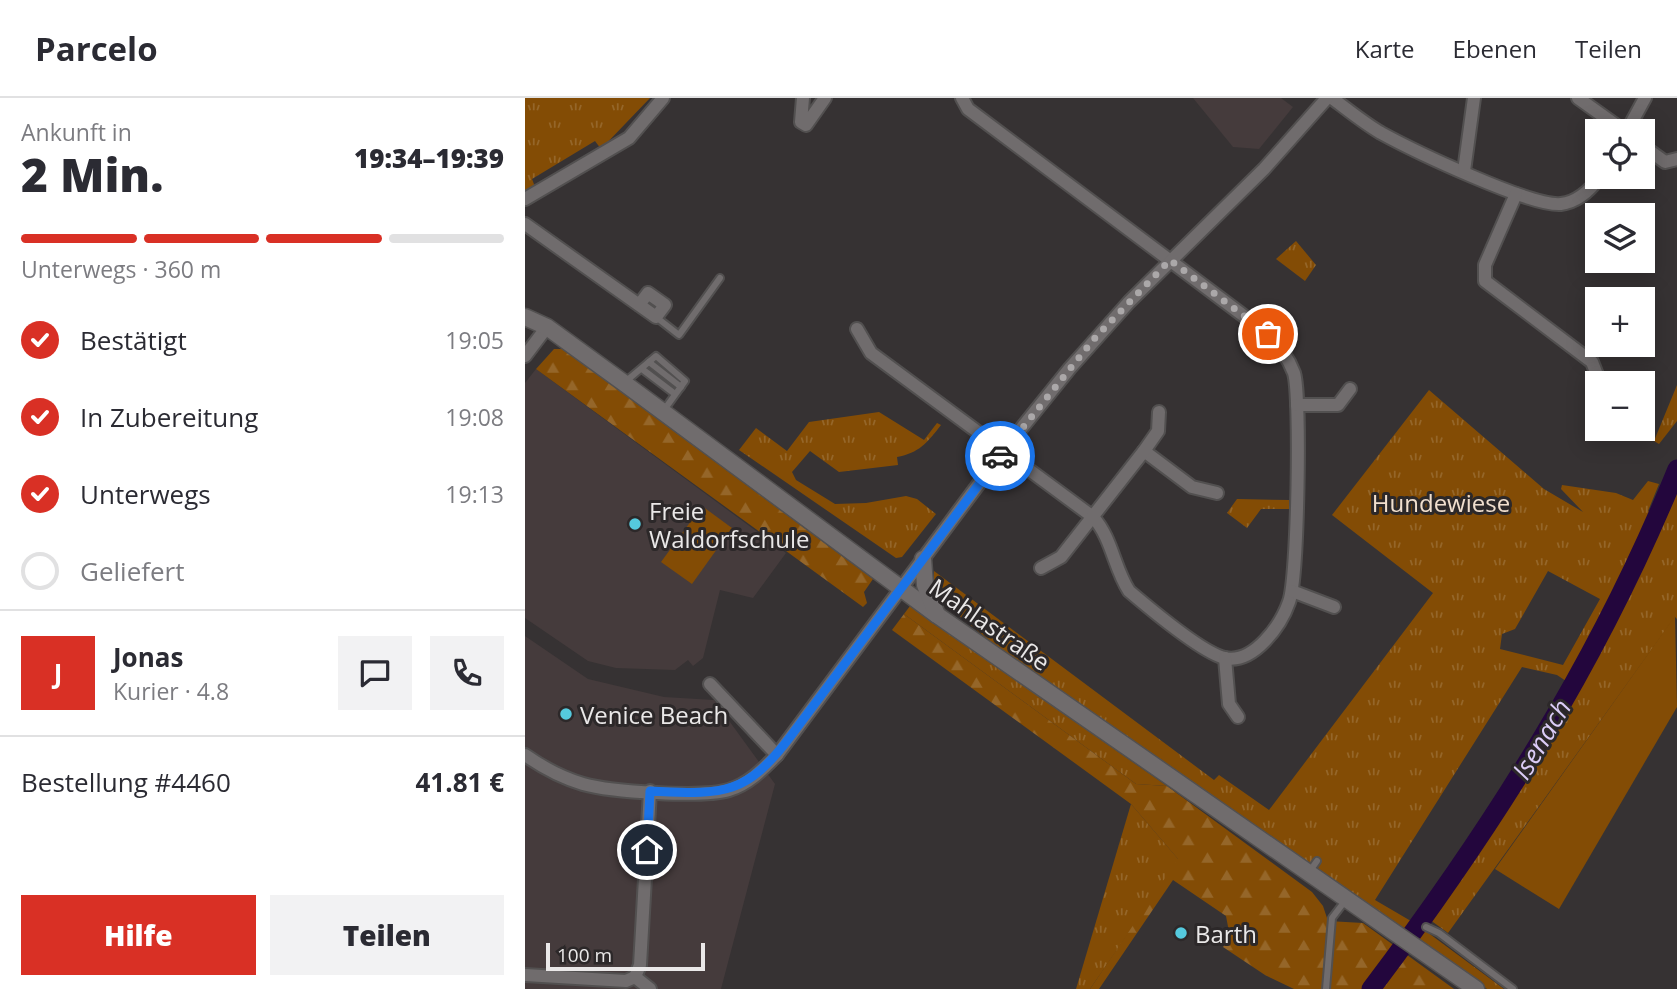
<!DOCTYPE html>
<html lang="de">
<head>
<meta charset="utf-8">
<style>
  :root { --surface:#fff; --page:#f2f2f3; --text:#2b2b33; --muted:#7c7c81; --line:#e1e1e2; --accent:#d93025 }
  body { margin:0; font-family:"Open Sans",sans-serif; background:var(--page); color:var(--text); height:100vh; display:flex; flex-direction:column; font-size:26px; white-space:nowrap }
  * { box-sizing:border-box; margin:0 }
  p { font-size:23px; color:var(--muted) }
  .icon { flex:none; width:38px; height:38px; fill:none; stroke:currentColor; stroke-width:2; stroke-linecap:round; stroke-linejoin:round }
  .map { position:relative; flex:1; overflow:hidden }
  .drawer { display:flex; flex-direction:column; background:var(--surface); width:525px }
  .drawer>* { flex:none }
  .fabs { position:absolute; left:1060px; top:21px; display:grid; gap:14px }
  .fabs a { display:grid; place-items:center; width:70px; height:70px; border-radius:0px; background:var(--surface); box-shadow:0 4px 18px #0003; font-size:35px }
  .scale { position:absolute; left:21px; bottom:18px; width:159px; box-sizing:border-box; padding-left:7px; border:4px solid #eae8e8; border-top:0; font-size:19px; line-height:24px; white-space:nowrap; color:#eae8e8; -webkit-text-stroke:5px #2c2829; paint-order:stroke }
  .pin { position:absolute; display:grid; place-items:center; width:60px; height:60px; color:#fff; margin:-30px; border:4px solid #fff; border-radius:50%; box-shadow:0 2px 7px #0007 }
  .courier { position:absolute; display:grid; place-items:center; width:70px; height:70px; margin:-35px; border:5px solid #1a73e8; border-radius:50%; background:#fff; color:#222; box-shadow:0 2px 9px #0007 }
  .summary em { font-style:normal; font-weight:800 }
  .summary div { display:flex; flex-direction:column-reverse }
  .summary { display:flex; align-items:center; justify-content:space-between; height:119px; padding:0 21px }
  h1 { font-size:46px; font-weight:800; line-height:52px }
  .bar { display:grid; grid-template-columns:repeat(4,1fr); gap:10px 7px; align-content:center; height:84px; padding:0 21px }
  .bar i { height:9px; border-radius:5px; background:var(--line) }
  .bar .on { background:var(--accent) }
  .bar p { grid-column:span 4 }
  .line { display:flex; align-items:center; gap:18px; padding:0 21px; border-top:2px solid var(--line) }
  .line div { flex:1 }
  .round { display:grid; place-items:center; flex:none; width:74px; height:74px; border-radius:0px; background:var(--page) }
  ol { padding:0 21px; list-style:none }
  li { display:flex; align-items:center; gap:21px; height:77px }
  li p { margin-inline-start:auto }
  li .icon { padding:7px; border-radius:50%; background:var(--accent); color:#fff; stroke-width:4 }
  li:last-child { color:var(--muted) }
  li i { width:38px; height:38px; border:4px solid var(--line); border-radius:50% }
  .primary-button { display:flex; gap:14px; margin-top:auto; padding:14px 21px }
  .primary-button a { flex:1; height:80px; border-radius:0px; background:var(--accent); color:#fff; font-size:28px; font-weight:800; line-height:80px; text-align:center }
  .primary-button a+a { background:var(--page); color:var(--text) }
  header { display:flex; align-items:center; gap:42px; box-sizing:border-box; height:98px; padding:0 35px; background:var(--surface); border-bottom:2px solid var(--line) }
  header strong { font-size:33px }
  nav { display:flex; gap:38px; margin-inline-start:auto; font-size:24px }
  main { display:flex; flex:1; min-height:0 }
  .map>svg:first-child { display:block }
  .built { fill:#453b3c }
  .grass { fill:url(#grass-tufts); fill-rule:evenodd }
  .forest { fill:url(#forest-firs) }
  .pitch { fill:#834c05 }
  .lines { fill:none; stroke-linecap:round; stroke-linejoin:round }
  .river { stroke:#23063d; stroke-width:19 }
  .service-casing { stroke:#525050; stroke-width:10 }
  .minor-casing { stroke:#525050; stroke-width:16 }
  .tertiary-casing { stroke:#525050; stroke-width:19 }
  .service { stroke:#706c6d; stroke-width:6 }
  .minor { stroke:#706c6d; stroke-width:12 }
  .tertiary { stroke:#706c6d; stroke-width:16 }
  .done { stroke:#aba8a9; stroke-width:7; stroke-dasharray:0 12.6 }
  .route { stroke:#1a73e8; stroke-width:9 }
  .poi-dot { fill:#55cade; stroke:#2c2829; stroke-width:2.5 }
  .labels { text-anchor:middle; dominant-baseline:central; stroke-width:6; stroke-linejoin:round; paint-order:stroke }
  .park-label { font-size:24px; fill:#f1dfce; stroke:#2c2829 }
  .poi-label { font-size:24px; fill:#eae8e8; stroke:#2c2829; text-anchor:start }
  .street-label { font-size:24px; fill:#eae8e8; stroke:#2c2829 }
  .water-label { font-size:26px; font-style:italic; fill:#dbccf6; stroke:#2c2829 }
</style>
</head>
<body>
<header>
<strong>Parcelo</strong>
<nav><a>Karte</a><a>Ebenen</a><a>Teilen</a></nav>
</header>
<main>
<section class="drawer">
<div class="summary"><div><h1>2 Min.</h1><p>Ankunft in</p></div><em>19:34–19:39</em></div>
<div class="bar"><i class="on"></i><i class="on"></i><i class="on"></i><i></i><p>Unterwegs · 360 m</p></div>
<ol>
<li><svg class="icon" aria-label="check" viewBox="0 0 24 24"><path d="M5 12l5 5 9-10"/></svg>Bestätigt<p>19:05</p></li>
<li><svg class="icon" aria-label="check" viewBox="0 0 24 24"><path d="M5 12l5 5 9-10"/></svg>In Zubereitung<p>19:08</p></li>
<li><svg class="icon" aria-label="check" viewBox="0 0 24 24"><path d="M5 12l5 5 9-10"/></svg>Unterwegs<p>19:13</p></li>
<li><i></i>Geliefert</li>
</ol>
<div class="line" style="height:126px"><b class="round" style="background:var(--accent);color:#fff">J</b><div><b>Jonas</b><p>Kurier · 4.8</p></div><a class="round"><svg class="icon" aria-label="chat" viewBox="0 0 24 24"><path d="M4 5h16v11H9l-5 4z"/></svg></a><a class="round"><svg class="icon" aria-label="phone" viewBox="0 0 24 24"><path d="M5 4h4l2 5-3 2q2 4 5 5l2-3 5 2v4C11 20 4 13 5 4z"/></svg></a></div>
<div class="line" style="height:91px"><div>Bestellung #4460</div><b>41.81 €</b></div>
<div class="primary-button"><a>Hilfe</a><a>Teilen</a></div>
</section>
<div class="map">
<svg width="1152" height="891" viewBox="0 0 1152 891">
  <defs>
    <pattern id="grass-tufts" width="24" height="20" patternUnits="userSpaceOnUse" patternTransform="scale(1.75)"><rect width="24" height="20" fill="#834c05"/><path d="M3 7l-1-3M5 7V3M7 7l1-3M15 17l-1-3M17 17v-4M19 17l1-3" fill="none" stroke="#956629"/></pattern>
    <pattern id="forest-firs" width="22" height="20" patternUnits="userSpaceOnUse" patternTransform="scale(1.75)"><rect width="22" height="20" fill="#834c05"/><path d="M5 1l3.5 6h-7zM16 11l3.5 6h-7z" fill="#956629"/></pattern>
  </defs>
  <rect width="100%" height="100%" fill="#363233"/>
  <g class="built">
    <polygon points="668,0 756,0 768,9 734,51 708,49"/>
    <polygon points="11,271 261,455 228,500 195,492 178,560 168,568 163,562 150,572 91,570 63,563 0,520 0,285"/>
    <polygon points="0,538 63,581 139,599 189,602 250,686 196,891 0,891"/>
  </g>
  <g class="grass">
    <polygon points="0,0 125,0 76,51 70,43 7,81 10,89 0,95"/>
    <polygon points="771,143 791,167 780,183 751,161"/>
    <polygon points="1152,287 1152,323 1134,346 1129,343"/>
    <path d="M904,292L1019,391L1058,414L1036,391L1037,387L1091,395L1108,402L1123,383L1134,386L1123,413L1136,420L1152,379V521L1150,519L923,835L897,816L1030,613L1044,585L1032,577L997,569L850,802L891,826L883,835L508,578L415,502L409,486V473L689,682L694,677L744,712L908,495L807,417ZM1023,473L1075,501L1038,567L975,551L977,536L990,531Z"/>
    <path d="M354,314L399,342L412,325L416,327C402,345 394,355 372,359L373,367L314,374L285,353L267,374L271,382L310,406L341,405L381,398L392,401L411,416L377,459L371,460L214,352L231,330L262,353L284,324Z"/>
    <polygon points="712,401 764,402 764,411 736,411 722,430 702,415"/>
    <polygon points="385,508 642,688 611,686 379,516"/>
    <polygon points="606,706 654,762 565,891 551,891"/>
    <polygon points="898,831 979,891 962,891 891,841"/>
  </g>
  <g class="forest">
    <polygon points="29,251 39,251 348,481 339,494 342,505 338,509 11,271"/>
    <polygon points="379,516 611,686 642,688 787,794 798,808 803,823 838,825 929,891 769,891 740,877 698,849 705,839 701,818 648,782 574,891 565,891 653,761 606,706 367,532"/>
  </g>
  <g class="pitch">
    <polygon points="177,408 207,430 167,486 136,464"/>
    <polygon points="1150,518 1152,609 1034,811 970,771"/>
  </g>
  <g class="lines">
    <path class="river" d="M846,891C969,728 1075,561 1152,371"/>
    <g class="service-casing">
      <g id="service">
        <polyline points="131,219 154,237 195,180"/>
        <polyline points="124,264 156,289"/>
        <polyline points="117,271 150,296"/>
        <polyline points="100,284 131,258 160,283 139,312"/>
        <polyline points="784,774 792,763"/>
        <polyline points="901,829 914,835 988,891"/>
        <polyline points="801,891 807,820 820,803"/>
      </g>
    </g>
    <g class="minor-casing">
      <g id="minor">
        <polyline points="278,0 276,24 281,27 300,0"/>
        <path d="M807,0C823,12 839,25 856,35C887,52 1006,109 1036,106C1053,104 1066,91 1075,79"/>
        <polyline points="1053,0 1099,33"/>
        <polyline points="1102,33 1120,0"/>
        <polyline points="1118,48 1140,64 1152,61"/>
        <polyline points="939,73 949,0"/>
        <polyline points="991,96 960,167 960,183 1067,264 1074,282"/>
        <polyline points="0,101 104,40 138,0"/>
        <polyline points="0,126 131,219 140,207 123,195 114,207"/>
        <path d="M332,231L346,255L568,419C587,440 589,470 604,493C624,510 677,555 700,560C729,566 756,527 764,504C773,481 776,298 769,275C763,259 754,248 743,236L443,11L437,0"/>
        <polyline points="0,258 22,229"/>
        <polyline points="772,307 813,307 825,291"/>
        <polyline points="619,353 667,389 692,395"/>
        <polyline points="516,470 536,459 619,353 633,333 634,314"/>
        <polyline points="767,493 809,509"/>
        <polyline points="700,560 704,606 713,619"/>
        <polyline points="185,586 252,657"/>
        <path d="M0,657C17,669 38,680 58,686C86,694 178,700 204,692C224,686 238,671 252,657L479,352L545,270L604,204L739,71L802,0"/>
        <polyline points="0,877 101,883 110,879"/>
        <polyline points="110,879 115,867 125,693"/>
        <polyline points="110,879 125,891"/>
      </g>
    </g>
    <g class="tertiary-casing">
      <g id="tertiary">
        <polyline points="0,219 22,229 99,285 412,517 951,891"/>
        <polyline points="398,461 400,487 412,517"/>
      </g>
    </g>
    <use href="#service" class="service"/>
    <use href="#minor" class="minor"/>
    <use href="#tertiary" class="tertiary"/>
  </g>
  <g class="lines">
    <polyline class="done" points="475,358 569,241 645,162 743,236"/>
    <path class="route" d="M122,752L125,693C196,696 219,700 265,639L475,358"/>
  </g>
  <g class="poi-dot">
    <circle cx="110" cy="426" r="7"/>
    <circle cx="41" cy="616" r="7"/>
    <circle cx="656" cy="835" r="7"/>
  </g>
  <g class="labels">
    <g class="park-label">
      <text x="916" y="404">Hundewiese</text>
    </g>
    <g class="poi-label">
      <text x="124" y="412">Freie<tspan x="124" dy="28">Waldorfschule</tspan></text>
      <text x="55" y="616">Venice Beach</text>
      <text x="670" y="835">Barth</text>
    </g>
    <g class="street-label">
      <text transform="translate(465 526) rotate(35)">Mahlastraße</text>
    </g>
    <g class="water-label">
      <text transform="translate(1016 641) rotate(-59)">Isenach</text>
    </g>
  </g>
</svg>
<div class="fabs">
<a><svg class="icon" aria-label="locate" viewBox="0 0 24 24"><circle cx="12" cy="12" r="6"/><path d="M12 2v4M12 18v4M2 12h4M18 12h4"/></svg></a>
<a><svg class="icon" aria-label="layers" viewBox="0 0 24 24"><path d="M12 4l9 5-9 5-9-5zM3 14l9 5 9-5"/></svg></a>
<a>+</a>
<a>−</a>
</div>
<div class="scale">100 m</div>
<div class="pin" style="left:743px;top:236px;background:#ea580c"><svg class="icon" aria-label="bag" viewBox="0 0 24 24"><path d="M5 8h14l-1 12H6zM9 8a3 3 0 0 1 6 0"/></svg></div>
<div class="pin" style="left:122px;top:752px;background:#1f2937"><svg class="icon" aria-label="home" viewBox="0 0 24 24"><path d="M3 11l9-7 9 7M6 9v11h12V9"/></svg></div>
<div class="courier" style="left:475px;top:358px"><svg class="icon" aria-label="car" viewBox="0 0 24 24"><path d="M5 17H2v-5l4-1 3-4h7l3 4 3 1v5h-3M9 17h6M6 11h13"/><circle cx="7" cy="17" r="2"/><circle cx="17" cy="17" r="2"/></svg></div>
</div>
</main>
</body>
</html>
